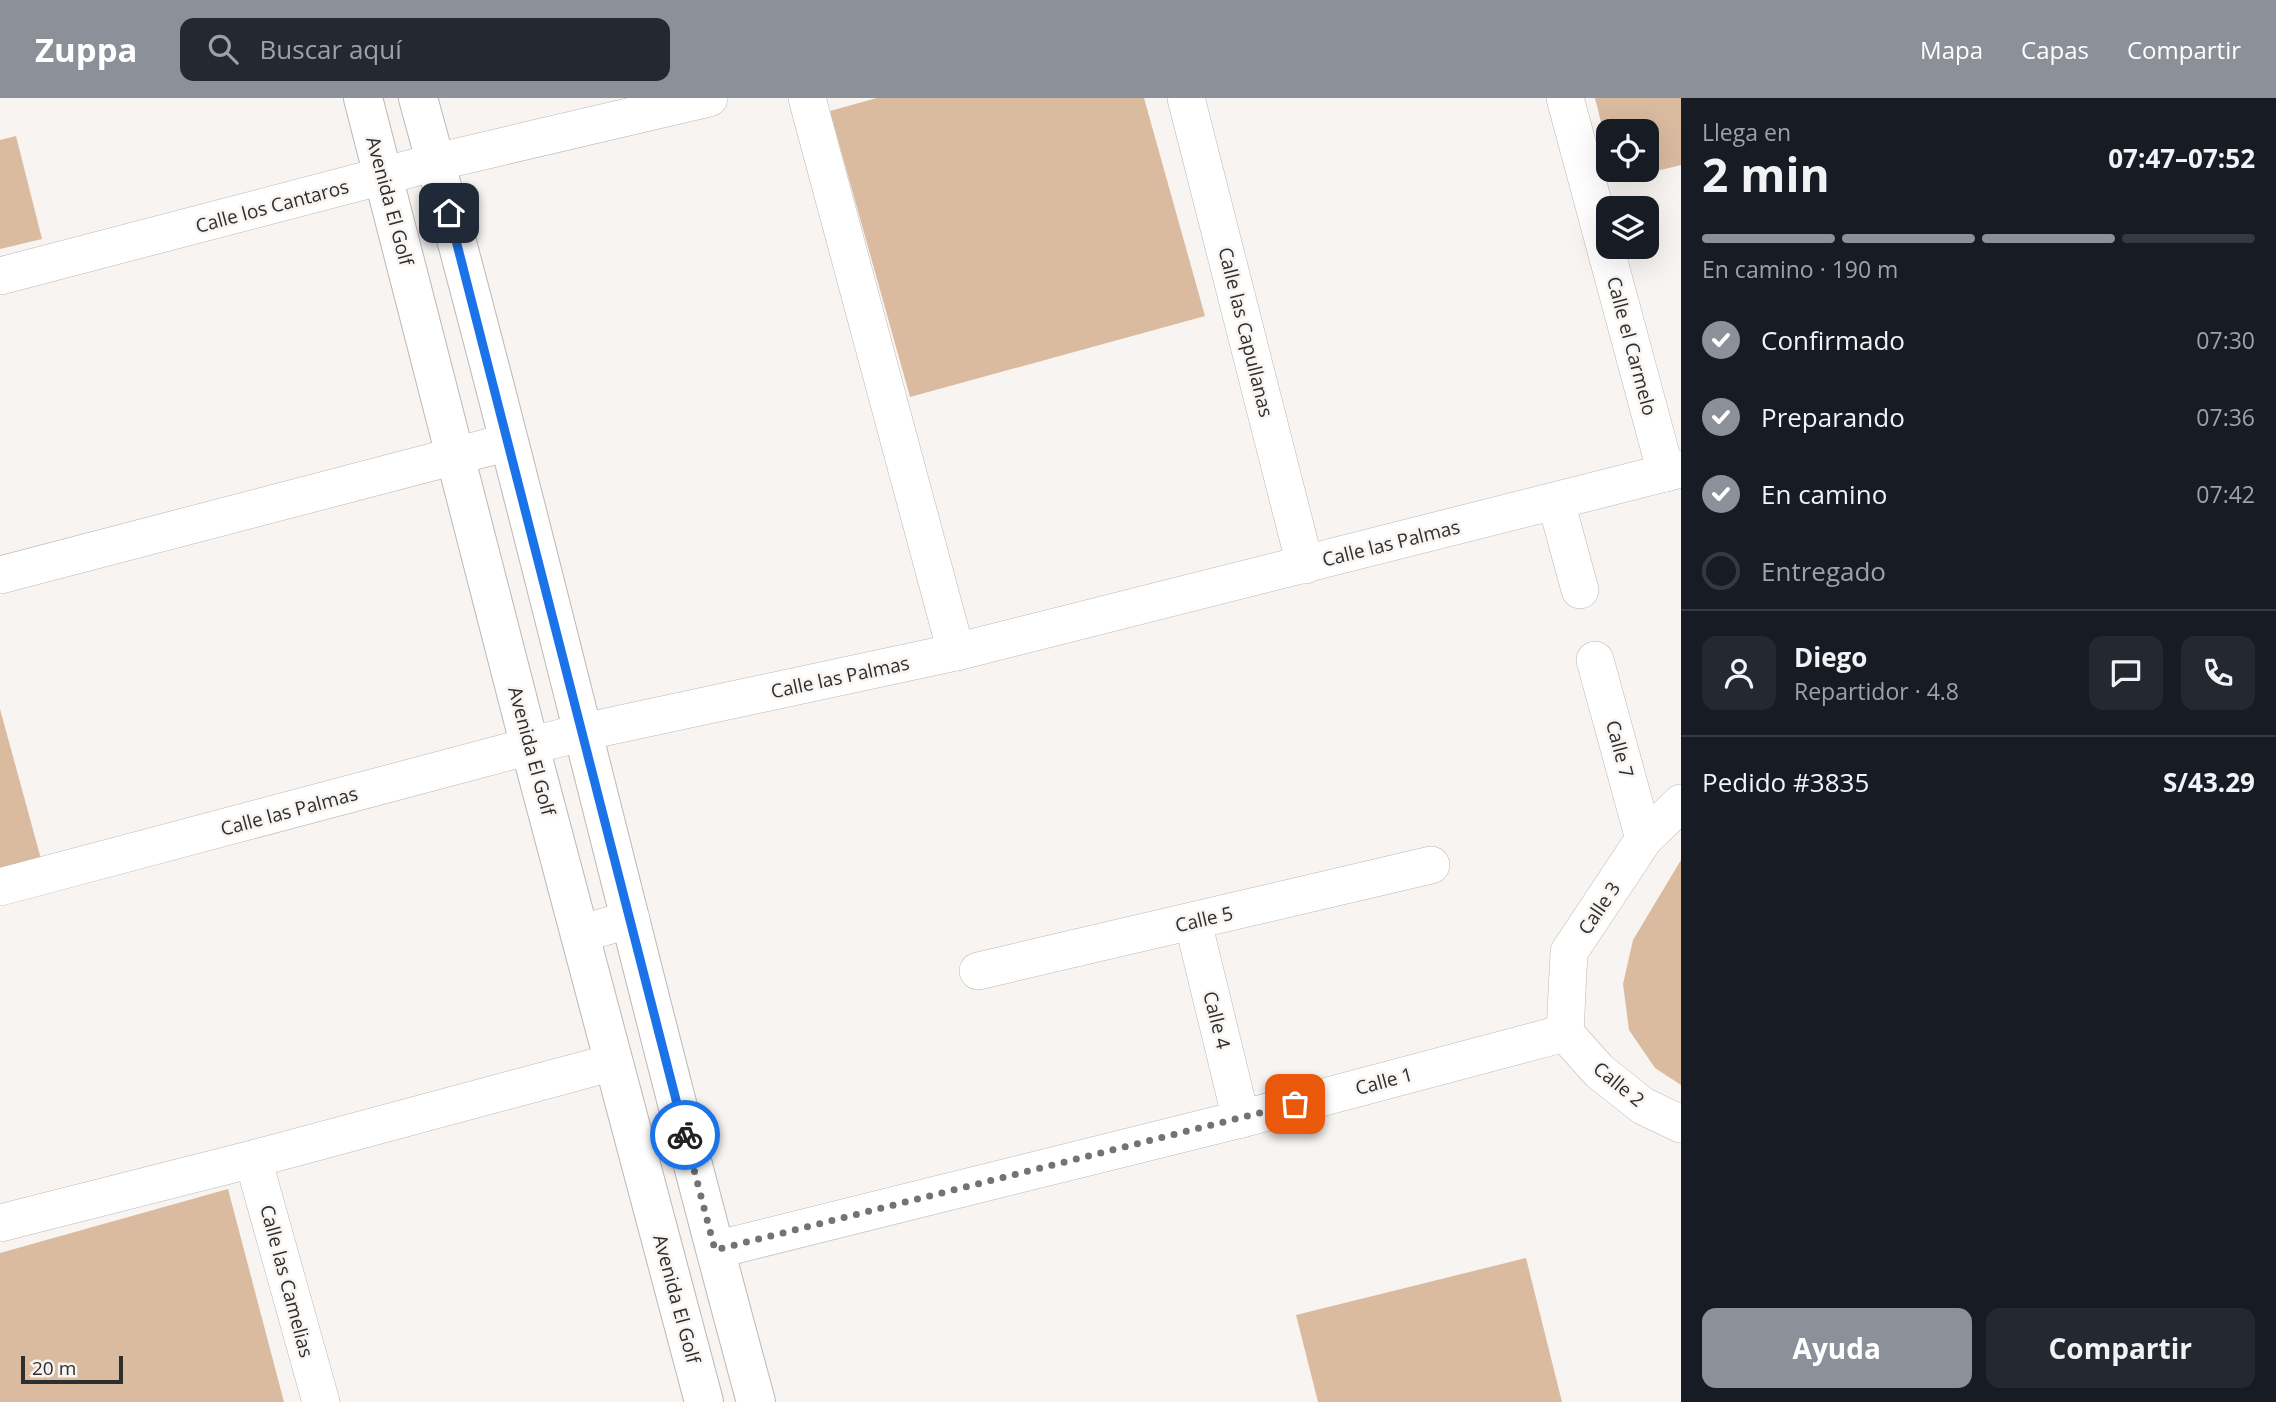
<!DOCTYPE html>
<html lang="es">
<head>
<meta charset="utf-8">
<style>
  :root { --surface:#171b24; --page:#242831; --text:#f1f3f6; --muted:#9ea1a6; --line:#363941; --accent:#8c9099 }
  body { margin:0; font-family:"Open Sans",sans-serif; background:var(--page); color:var(--text); height:100vh; display:flex; flex-direction:column; font-size:26px; white-space:nowrap }
  * { box-sizing:border-box; margin:0 }
  p { font-size:23px; color:var(--muted) }
  .icon { flex:none; width:38px; height:38px; fill:none; stroke:currentColor; stroke-width:2; stroke-linecap:round; stroke-linejoin:round }
  .map { position:relative; flex:1; overflow:hidden }
  .sheet { display:flex; flex-direction:column; background:var(--surface); width:595px }
  .sheet>* { flex:none }
  .controls { position:absolute; left:1596px; top:21px; display:grid; gap:14px }
  .controls a { display:grid; place-items:center; width:63px; height:63px; border-radius:14px; background:var(--surface); box-shadow:0 7px 28px #0002; font-size:35px }
  .scale { position:absolute; left:21px; bottom:18px; width:102px; box-sizing:border-box; padding-left:7px; border:4px solid #2f2e2d; border-top:0; font-size:19px; line-height:24px; white-space:nowrap; color:#2f2e2d; -webkit-text-stroke:5px #f7f4f1; paint-order:stroke }
  .pin { position:absolute; display:grid; place-items:center; width:60px; height:60px; color:#fff; margin:-30px; border-radius:14px; box-shadow:0 4px 10px #0006 }
  .courier { position:absolute; display:grid; place-items:center; width:70px; height:70px; margin:-35px; border:5px solid #1a73e8; border-radius:50%; background:#fff; color:#222; box-shadow:0 2px 9px #0007 }
  .summary em { font-style:normal; font-weight:700 }
  .summary div { display:flex; flex-direction:column-reverse }
  .summary { display:flex; align-items:center; justify-content:space-between; height:119px; padding:0 21px }
  h1 { font-size:46px; font-weight:700; line-height:52px }
  .bar { display:grid; grid-template-columns:repeat(4,1fr); gap:10px 7px; align-content:center; height:84px; padding:0 21px }
  .bar i { height:9px; border-radius:5px; background:var(--line) }
  .bar .selected { background:var(--accent) }
  .bar p { grid-column:span 4 }
  .line { display:flex; align-items:center; gap:18px; padding:0 21px; border-top:2px solid var(--line) }
  .line div { flex:1 }
  .round { display:grid; place-items:center; flex:none; width:74px; height:74px; border-radius:14px; background:var(--page) }
  ol { padding:0 21px; list-style:none }
  li { display:flex; align-items:center; gap:21px; height:77px }
  li p { margin-inline-start:auto }
  li .icon { padding:7px; border-radius:50%; background:var(--accent); color:#fff; stroke-width:4 }
  li:last-child { color:var(--muted) }
  li i { width:38px; height:38px; border:4px solid var(--line); border-radius:50% }
  .button { display:flex; gap:14px; margin-top:auto; padding:14px 21px }
  .button a { flex:1; height:80px; border-radius:14px; background:var(--accent); color:#fff; font-size:28px; font-weight:700; line-height:80px; text-align:center }
  .button a+a { background:var(--page); color:var(--text) }
  header { display:flex; align-items:center; gap:42px; box-sizing:border-box; height:98px; padding:0 35px; background:var(--accent); color:#fff }
  header strong { font-size:33px }
  nav { display:flex; gap:38px; margin-inline-start:auto; font-size:24px }
  .search { width:490px; height:63px; background:var(--page); display:flex; align-items:center; gap:18px; box-sizing:border-box; padding:0 24px; border-radius:14px; color:var(--muted); font-size:26px }
  main { display:flex; flex:1; min-height:0 }
  .map>svg:first-child { display:block }
  .green { fill:#dabba0 }
  .lines { fill:none; stroke-linecap:round; stroke-linejoin:round }
  .street-casing { stroke:#bcb8b5; stroke-width:38 }
  .secondary-casing { stroke:#bcb8b5; stroke-width:40 }
  .street { stroke:#fff; stroke-width:37 }
  .secondary { stroke:#fff; stroke-width:38 }
  .done { stroke:#757372; stroke-width:7; stroke-dasharray:0 12.6 }
  .route { stroke:#1a73e8; stroke-width:9 }
  .labels { text-anchor:middle; dominant-baseline:central; stroke-width:5; stroke-linejoin:round; paint-order:stroke }
  .street-label { font-size:19px; fill:#2f2e2d; stroke:#f7f4f1 }
</style>
</head>
<body>
<header>
<strong>Zuppa</strong>
<div class="search"><svg class="icon" aria-label="search" viewBox="0 0 24 24"><circle cx="10" cy="10" r="6"/><path d="M15 15l6 6"/></svg>Buscar aquí</div>
<nav><a>Mapa</a><a>Capas</a><a>Compartir</a></nav>
</header>
<main>
<div class="map">
<svg width="1681" height="1304" viewBox="0 0 1681 1304">
  <rect width="100%" height="100%" fill="#f7f4f1"/>
  <g class="green">
    <polygon points="877,0 1144,0 1205,218 910,299 830,13"/>
    <polygon points="1595,0 1681,0 1681,67 1616,83 1613,72 1647,72 1647,33 1608,33 1608,52"/>
    <polygon points="16,38 42,141 0,151 0,42"/>
    <polygon points="0,611 41,761 0,771"/>
    <polygon points="1681,762 1681,987 1655,970 1629,932 1623,886 1633,842"/>
    <polygon points="228,1091 284,1304 0,1304 0,1155"/>
    <polygon points="1526,1160 1562,1304 1318,1304 1296,1217"/>
  </g>
  <g class="lines">
    <g class="street-casing">
      <g id="street">
        <polyline points="807,0 956,554"/>
        <polyline points="1186,0 1305,467"/>
        <polyline points="1565,0 1666,375"/>
        <polyline points="0,178 436,64 709,0"/>
        <polyline points="1556,404 1580,492"/>
        <polyline points="0,477 509,344"/>
        <polyline points="1595,562 1644,741"/>
        <polyline points="0,789 583,634 956,554 1681,371"/>
        <polyline points="1193,824 1241,1021"/>
        <polyline points="580,836 631,821"/>
        <polyline points="978,873 1431,767"/>
        <polyline points="1565,935 1569,854 1644,741 1681,705"/>
        <polyline points="1565,935 1599,973 1643,1008 1681,1026"/>
        <polyline points="253,1061 321,1304"/>
        <polyline points="0,1125 253,1061 614,964"/>
        <polyline points="715,1152 1241,1021 1565,935"/>
      </g>
    </g>
    <g class="secondary-casing">
      <g id="secondary">
        <polyline points="363,0 530,649 704,1304"/>
        <path d="M418,0C537,433 638,871 756,1304"/>
      </g>
    </g>
    <use href="#street" class="street"/>
    <use href="#secondary" class="secondary"/>
  </g>
  <g class="lines">
    <polyline class="done" points="685,1037 715,1152 1295,1006"/>
    <polyline class="route" points="449,115 685,1037"/>
  </g>
  <g class="labels">
    <g class="street-label">
      <text transform="translate(390 103) rotate(75)">Avenida El Golf</text>
      <text transform="translate(272 108) rotate(-15)">Calle los Cantaros</text>
      <text transform="translate(1246 234) rotate(76)">Calle las Capullanas</text>
      <text transform="translate(1632 248) rotate(75)">Calle el Carmelo</text>
      <text transform="translate(1391 445) rotate(-14)">Calle las Palmas</text>
      <text transform="translate(840 579) rotate(-12)">Calle las Palmas</text>
      <text transform="translate(1620 651) rotate(75)">Calle 7</text>
      <text transform="translate(532 653) rotate(75)">Avenida El Golf</text>
      <text transform="translate(289 713) rotate(-15)">Calle las Palmas</text>
      <text transform="translate(1599 810) rotate(-56)">Calle 3</text>
      <text transform="translate(1204 821) rotate(-13)">Calle 5</text>
      <text transform="translate(1217 922) rotate(76)">Calle 4</text>
      <text transform="translate(1384 983) rotate(-15)">Calle 1</text>
      <text transform="translate(1619 986) rotate(39)">Calle 2</text>
      <text transform="translate(287 1183) rotate(75)">Calle las Camelias</text>
      <text transform="translate(677 1201) rotate(75)">Avenida El Golf</text>
    </g>
  </g>
</svg>
<div class="controls">
<a><svg class="icon" aria-label="locate" viewBox="0 0 24 24"><circle cx="12" cy="12" r="6"/><path d="M12 2v4M12 18v4M2 12h4M18 12h4"/></svg></a>
<a><svg class="icon" aria-label="layers" viewBox="0 0 24 24"><path d="M12 4l9 5-9 5-9-5zM3 14l9 5 9-5"/></svg></a>
</div>
<div class="scale">20 m</div>
<div class="pin" style="left:1295px;top:1006px;background:#ea580c"><svg class="icon" aria-label="bag" viewBox="0 0 24 24"><path d="M5 8h14l-1 12H6zM9 8a3 3 0 0 1 6 0"/></svg></div>
<div class="pin" style="left:449px;top:115px;background:#1f2937"><svg class="icon" aria-label="home" viewBox="0 0 24 24"><path d="M3 11l9-7 9 7M6 9v11h12V9"/></svg></div>
<div class="courier" style="left:685px;top:1037px"><svg class="icon" aria-label="bike" viewBox="0 0 24 24"><circle cx="6" cy="16" r="4"/><circle cx="18" cy="16" r="4"/><path d="M6 16l4-8h5l3 8M10 8l3 8H6M13 5h3"/></svg></div>
</div>
<section class="sheet">
<div class="summary"><div><h1>2 min</h1><p>Llega en</p></div><em>07:47–07:52</em></div>
<div class="bar"><i class="selected"></i><i class="selected"></i><i class="selected"></i><i></i><p>En camino · 190 m</p></div>
<ol>
<li><svg class="icon" aria-label="check" viewBox="0 0 24 24"><path d="M5 12l5 5 9-10"/></svg>Confirmado<p>07:30</p></li>
<li><svg class="icon" aria-label="check" viewBox="0 0 24 24"><path d="M5 12l5 5 9-10"/></svg>Preparando<p>07:36</p></li>
<li><svg class="icon" aria-label="check" viewBox="0 0 24 24"><path d="M5 12l5 5 9-10"/></svg>En camino<p>07:42</p></li>
<li><i></i>Entregado</li>
</ol>
<div class="line" style="height:126px"><a class="round"><svg class="icon" aria-label="person" viewBox="0 0 24 24"><circle cx="12" cy="8" r="4"/><path d="M4 21q1-7 8-7t8 7"/></svg></a><div><b>Diego</b><p>Repartidor · 4.8</p></div><a class="round"><svg class="icon" aria-label="chat" viewBox="0 0 24 24"><path d="M4 5h16v11H9l-5 4z"/></svg></a><a class="round"><svg class="icon" aria-label="phone" viewBox="0 0 24 24"><path d="M5 4h4l2 5-3 2q2 4 5 5l2-3 5 2v4C11 20 4 13 5 4z"/></svg></a></div>
<div class="line" style="height:91px"><div>Pedido #3835</div><b>S/43.29</b></div>
<div class="button"><a>Ayuda</a><a>Compartir</a></div>
</section>
</main>
</body>
</html>
